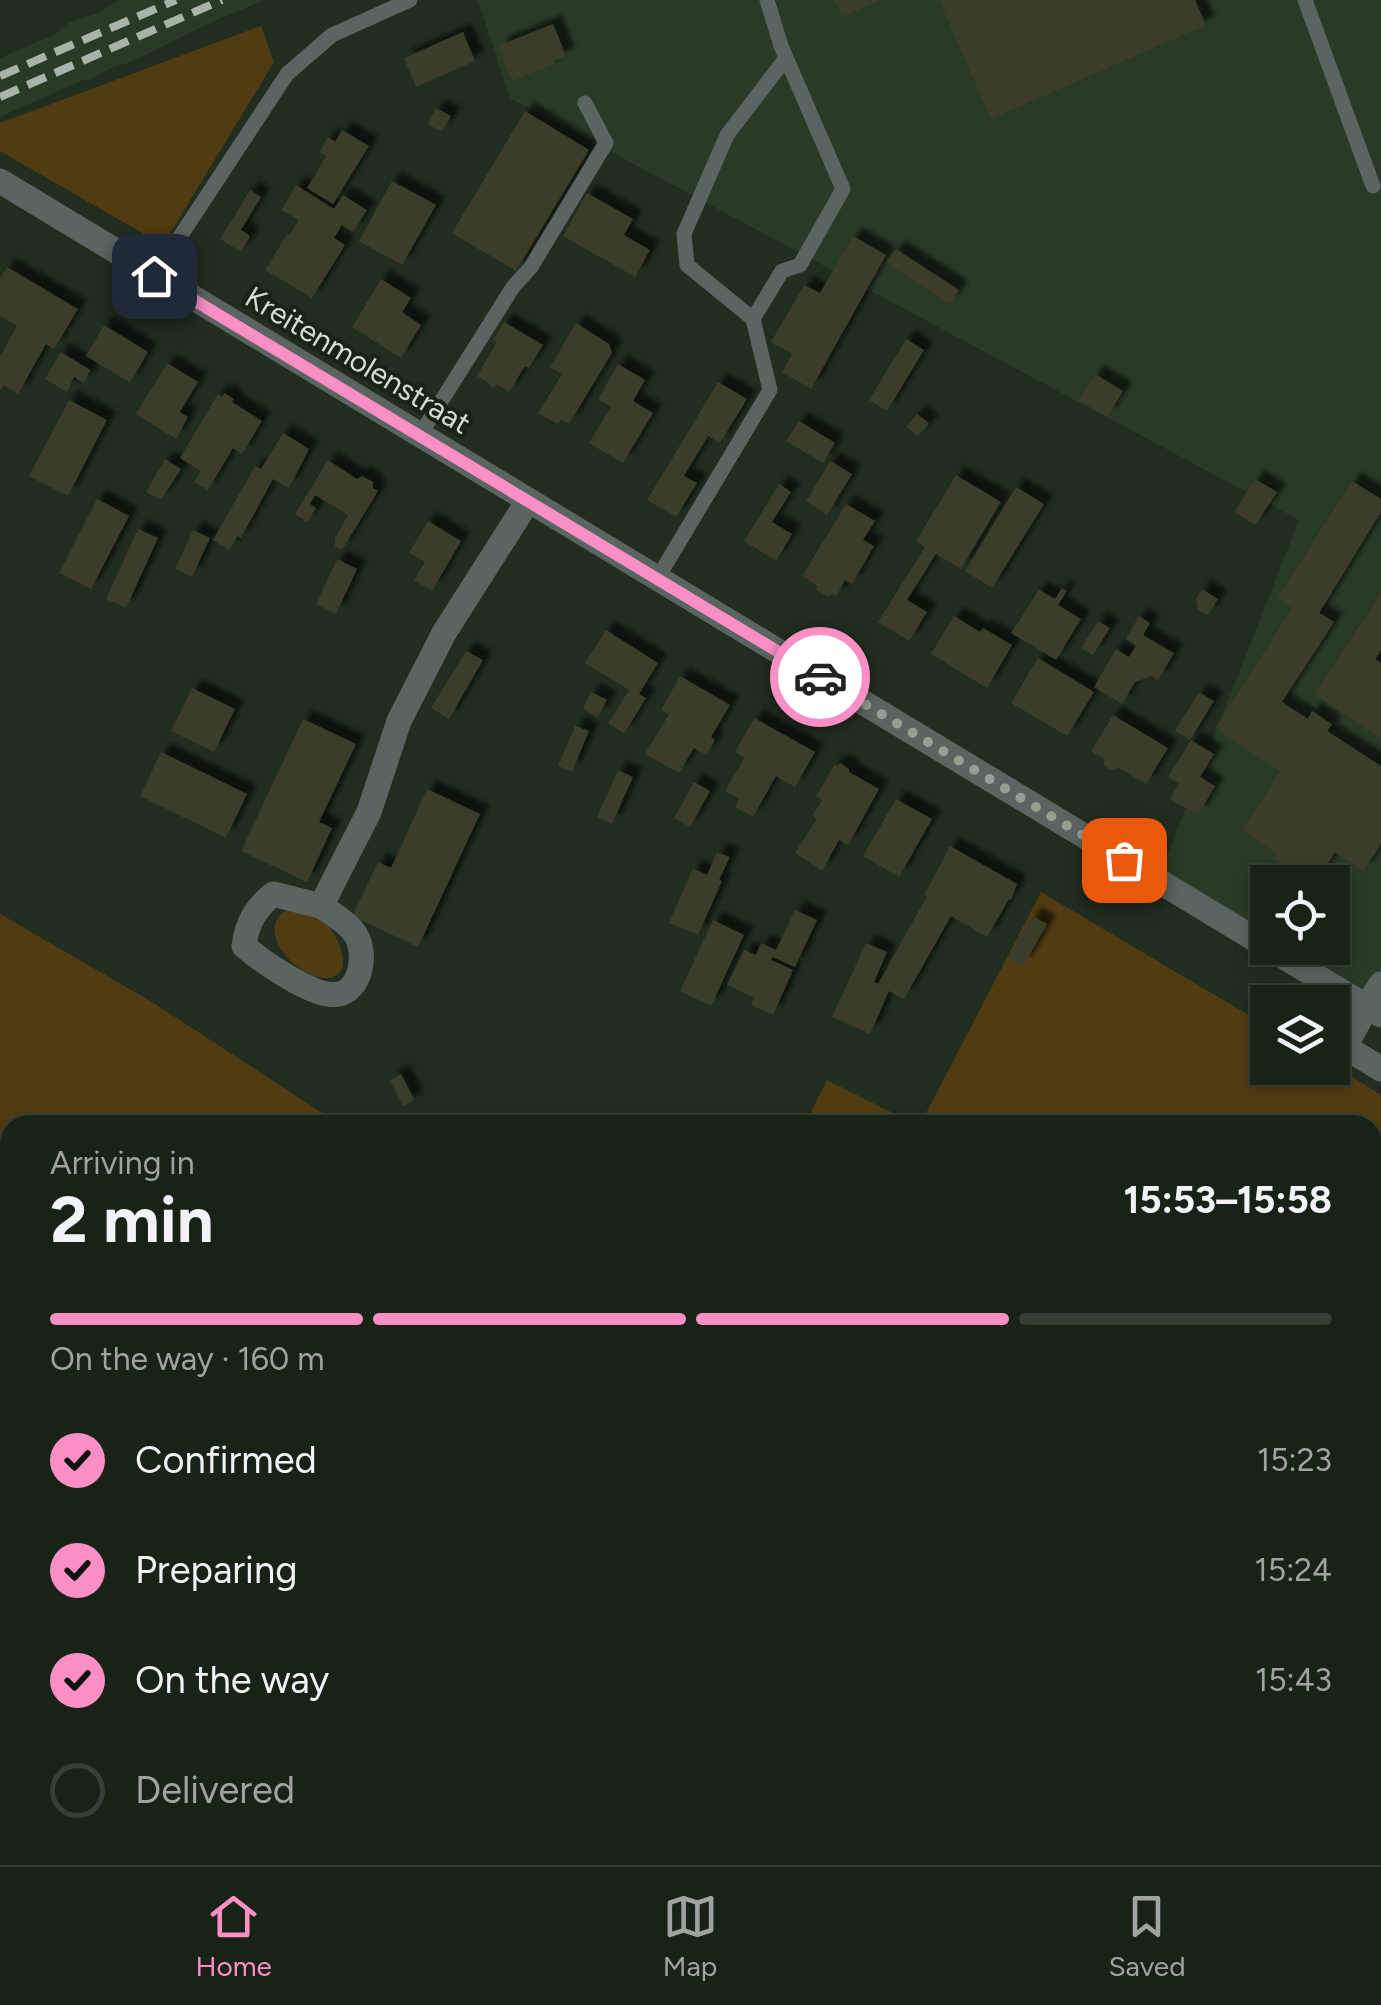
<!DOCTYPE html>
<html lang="en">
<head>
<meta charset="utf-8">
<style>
  :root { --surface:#182217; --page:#252f24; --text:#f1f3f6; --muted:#9fa4a1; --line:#363f36; --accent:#fa8fc6 }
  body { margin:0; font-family:Figtree,sans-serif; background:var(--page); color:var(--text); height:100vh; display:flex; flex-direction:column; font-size:38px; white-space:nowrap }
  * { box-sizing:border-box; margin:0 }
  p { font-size:32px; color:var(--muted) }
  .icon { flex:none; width:55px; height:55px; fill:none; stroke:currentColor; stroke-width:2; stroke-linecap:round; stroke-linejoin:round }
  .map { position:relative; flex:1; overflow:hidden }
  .details { position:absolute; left:0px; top:1115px; width:1382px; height:750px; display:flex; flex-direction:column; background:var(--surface); border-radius:30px 30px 0 0; box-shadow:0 5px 15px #0003,0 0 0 2px var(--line) }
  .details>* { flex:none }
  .fabs { position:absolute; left:1250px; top:865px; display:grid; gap:20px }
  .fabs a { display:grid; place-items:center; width:100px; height:100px; border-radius:0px; background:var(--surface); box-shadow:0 5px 15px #0003,0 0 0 2px var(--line); font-size:50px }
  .pin { position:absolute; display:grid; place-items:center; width:85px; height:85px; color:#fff; margin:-42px; border-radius:20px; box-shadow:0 5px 15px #0006 }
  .courier { position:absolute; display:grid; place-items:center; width:100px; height:100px; margin:-50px; border:8px solid #fa8fc6; border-radius:50%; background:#fff; color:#222; box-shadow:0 2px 12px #0007 }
  .head em { font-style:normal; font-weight:700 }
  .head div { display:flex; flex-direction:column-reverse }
  .head { display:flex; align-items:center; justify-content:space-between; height:170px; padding:0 50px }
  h1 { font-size:65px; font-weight:700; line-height:75px }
  .bar { display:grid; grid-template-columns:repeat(4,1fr); gap:15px 10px; align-content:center; height:120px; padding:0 50px }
  .bar i { height:12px; border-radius:8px; background:var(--line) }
  .bar .on { background:var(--accent) }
  .bar p { grid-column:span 4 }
  ol { padding:0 50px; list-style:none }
  li { display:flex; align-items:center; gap:30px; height:110px }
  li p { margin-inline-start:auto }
  li .icon { padding:10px; border-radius:50%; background:var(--accent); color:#111; stroke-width:4 }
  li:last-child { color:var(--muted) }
  li i { width:55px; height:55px; border:5px solid var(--line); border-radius:50% }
  .dock { display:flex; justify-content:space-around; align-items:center; height:140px; border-top:2px solid var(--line); background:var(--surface); font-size:28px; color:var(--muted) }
  .dock a { display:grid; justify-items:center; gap:5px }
  .dock .on { color:var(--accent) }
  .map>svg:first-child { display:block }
  .built { fill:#293a27 }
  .green { fill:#513b12 }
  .building { fill:#3a3c29; filter:url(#shadow) }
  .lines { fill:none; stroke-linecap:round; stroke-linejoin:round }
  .service { stroke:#5a6561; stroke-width:15 }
  .minor { stroke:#5a6561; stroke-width:25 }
  .tertiary { stroke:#5a6561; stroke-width:25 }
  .rail { stroke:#aab3a9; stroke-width:8; stroke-dasharray:20 10; stroke-linecap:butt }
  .done { stroke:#959f94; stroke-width:10; stroke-dasharray:0 18 }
  .route { stroke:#fa8fc6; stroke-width:12 }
  .labels { text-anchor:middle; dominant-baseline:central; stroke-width:8; stroke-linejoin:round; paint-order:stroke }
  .street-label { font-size:30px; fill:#d4dcd3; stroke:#172315 }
</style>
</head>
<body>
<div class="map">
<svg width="1381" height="1865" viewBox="0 0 1381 1865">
  <defs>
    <filter id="shadow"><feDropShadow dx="9" dy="-9" stdDeviation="2.5" flood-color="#0009"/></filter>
  </defs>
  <rect width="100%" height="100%" fill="#202d1f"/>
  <g class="built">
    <polygon points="119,0 264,0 201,27 133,61 109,69 91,79 83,80 0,117 0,58 56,34 68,23 98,13"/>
    <polygon points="478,0 1381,0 1381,1006 1276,948 1332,948 1332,882 1268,882 1267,943 1157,881 1299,520 510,98"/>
  </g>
  <g class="green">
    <polygon points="261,26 274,62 163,245 0,151 0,123"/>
    <polygon points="1041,892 1267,1026 1268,1068 1332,1068 1333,1065 1381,1095 1381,1865 0,1865 0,914 152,1002 341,1125 10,1125 10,1855 1372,1855 1372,1125 920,1125"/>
    <path d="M291,908C302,912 319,915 327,924C340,938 357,980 323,978C294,976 250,925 291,908Z"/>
    <polygon points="827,1080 917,1125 804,1125"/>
  </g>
  <g class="building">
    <polygon points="834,0 881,0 842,17"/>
    <polygon points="939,0 1195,0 1206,25 991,119"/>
    <polygon points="553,24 566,56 554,61 555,64 512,81 498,46"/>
    <polygon points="463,32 475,61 416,87 404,58"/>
    <polygon points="436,108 451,116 442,132 427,124"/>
    <polygon points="525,111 589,150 516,271 452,233"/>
    <polygon points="342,130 369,146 333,204 307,188 326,156 319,152 328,137 335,142"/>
    <polygon points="392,181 436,205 402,265 359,241"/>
    <polygon points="296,185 334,209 343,195 367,210 353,232 342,225 334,238 345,245 312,298 265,270 287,234 289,235 299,220 281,210"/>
    <polygon points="250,190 261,197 241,230 250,236 241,252 220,239"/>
    <polygon points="587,193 633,219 624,235 650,250 635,277 563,236"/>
    <polygon points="853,236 886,255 811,389 782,372 792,354 771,342 804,285 820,293"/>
    <polygon points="896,249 959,290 950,304 886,263"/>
    <polygon points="7,267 78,309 54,349 46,344 18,394 3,385 0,391 0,356 17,326 0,316 0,278"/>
    <polygon points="381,279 411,298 402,312 421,325 401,358 352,327"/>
    <polygon points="504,322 543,345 529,368 525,366 509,392 496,384 493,389 489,385 490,384 477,376 497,342 493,340"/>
    <polygon points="576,323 609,344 612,353 569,424 561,419 558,424 538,413 562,374 550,367"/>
    <polygon points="104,325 148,352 130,383 86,356"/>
    <polygon points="906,339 924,350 887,411 869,400"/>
    <polygon points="61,352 90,370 84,383 74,377 67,392 45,379"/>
    <polygon points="167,363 198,382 180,412 188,417 176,439 136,414"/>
    <polygon points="618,364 645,380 633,401 653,413 623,463 589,443 611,407 598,399"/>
    <polygon points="1095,374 1123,391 1107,417 1079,400"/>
    <polygon points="718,382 747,399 720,443 708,436 684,476 697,483 676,517 647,500"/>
    <polygon points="224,393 234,399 232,402 262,421 242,454 233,448 208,490 194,482 201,471 180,458 218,394 222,397"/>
    <polygon points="69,400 107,420 68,496 29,476"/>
    <polygon points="917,414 929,423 918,436 906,427"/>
    <polygon points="799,421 835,443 823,463 786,441"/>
    <polygon points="283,433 309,449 289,488 273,479 241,538 238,536 229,550 213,540 255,466 261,469"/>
    <polygon points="165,459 181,469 161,500 146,492"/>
    <polygon points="328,460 357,479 362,476 373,482 373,488 378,491 342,550 335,546 335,538 348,515 315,495 310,504 316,508 307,522 295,514"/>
    <polygon points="830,461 852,474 827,515 806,501"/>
    <polygon points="956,475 1001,502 961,569 936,554 907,600 927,612 909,641 878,622 925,547 916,541"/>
    <polygon points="1255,479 1277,492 1255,525 1234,512"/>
    <polygon points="1352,481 1381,499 1381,512 1319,613 1334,622 1282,702 1308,719 1312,711 1332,724 1327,731 1381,766 1381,844 1363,871 1335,852 1316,882 1311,882 1273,858 1276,853 1242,830 1280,771 1215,728 1292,608 1277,598"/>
    <polygon points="779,484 791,492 772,522 792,534 776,561 744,541"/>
    <polygon points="1016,487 1044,504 992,588 965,571"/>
    <polygon points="97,499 129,516 91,589 59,573"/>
    <polygon points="846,504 875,521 863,540 874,546 852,584 845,580 836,597 832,594 828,597 816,590 817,586 802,576"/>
    <polygon points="428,521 461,541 432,591 414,580 425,562 409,553"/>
    <polygon points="138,529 158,538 126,608 106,599"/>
    <polygon points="193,530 210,538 192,577 175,569"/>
    <polygon points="337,559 357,569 336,614 316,604"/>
    <polygon points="1062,588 1067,591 1058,605 1081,619 1056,660 1011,633 1039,590 1055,599"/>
    <polygon points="1202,589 1218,599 1208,615 1198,610 1196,599"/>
    <polygon points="1381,593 1381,650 1375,659 1381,663 1381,738 1314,694"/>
    <polygon points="954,616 980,632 983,628 1012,645 987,688 931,654"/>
    <polygon points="1139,616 1150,623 1143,635 1174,653 1158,680 1152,676 1135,682 1122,704 1094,687 1116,649 1129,657 1136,646 1126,639"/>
    <polygon points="1098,621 1110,628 1093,655 1081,648"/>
    <polygon points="606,630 658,663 639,694 646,698 624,734 608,723 629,690 585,663"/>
    <polygon points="466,651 483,660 449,719 431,708"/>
    <polygon points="1038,658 1094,692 1067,736 1011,703"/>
    <polygon points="680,676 730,705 711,737 715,740 706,755 694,748 679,773 645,754 669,714 661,710"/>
    <polygon points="192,688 235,709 214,752 171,731"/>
    <polygon points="591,692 607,700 598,717 583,709"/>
    <polygon points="1199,692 1214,701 1190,740 1175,731"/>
    <polygon points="1113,715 1168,748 1146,784 1119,768 1111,770 1104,766 1104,759 1091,751"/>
    <polygon points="754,718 815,752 795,787 776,776 753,817 735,807 739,799 725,791 744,758 735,752"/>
    <polygon points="303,719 356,744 319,822 332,828 307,882 241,851"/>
    <polygon points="575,726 589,731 572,772 558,766"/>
    <polygon points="1191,740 1214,754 1200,777 1215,786 1198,815 1170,799 1179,784 1168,777"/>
    <polygon points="161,752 247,794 226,838 140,796"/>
    <polygon points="840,763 849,769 849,772 879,789 848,845 839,840 822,871 795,853 817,819 812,816 822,800 816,796 835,764 837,766"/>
    <polygon points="618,770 633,777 612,824 597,817"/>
    <polygon points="694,782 710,791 690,827 674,818"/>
    <polygon points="427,789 480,814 418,947 352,916 378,862 391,868"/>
    <polygon points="896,799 932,819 899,877 863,856"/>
    <polygon points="950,846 1017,884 1011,900 1009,899 987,937 951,916 904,999 889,991 870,1034 832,1017 866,943 887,952 874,982 878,984 927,896 924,895"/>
    <polygon points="717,852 730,857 719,880 722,881 698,935 669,923 693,868 707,875"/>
    <polygon points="795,910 817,920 795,967 773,957 771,960 793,970 773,1015 751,1005 754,998 727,985 744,950 756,955 761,943 776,950"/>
    <polygon points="1032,916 1047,924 1023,966 1008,958"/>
    <polygon points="713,920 744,935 711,1006 680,991"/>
    <polygon points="401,1074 414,1100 403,1106 390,1080"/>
  </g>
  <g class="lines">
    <g class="service">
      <polyline points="1305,0 1373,186"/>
      <polyline points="154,276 287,74 332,35 410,0"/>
      <polyline points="753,319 687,265 684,234 727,135 786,58"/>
      <polyline points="420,435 513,287 531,267 606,143 585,103"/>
      <polyline points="657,579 770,390 753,319 782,271 800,265 843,189 781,46 767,0"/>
    </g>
    <g class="minor">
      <path d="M321,906C331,913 345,921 353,931C370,951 361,1001 327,994C304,990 261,961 244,946C247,923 255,909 273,894L321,906L369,812L399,721L444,633L528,501"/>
      <polyline points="1367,1006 1345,1047 1381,1069"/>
    </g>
    <g class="tertiary">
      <polyline points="0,181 1268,947"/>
      <polyline points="1269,948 1381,1015"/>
      <polyline points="1367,1006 1381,984"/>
    </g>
    <g class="rail">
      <polyline points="0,76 176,0"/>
      <polyline points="0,97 222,0"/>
    </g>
  </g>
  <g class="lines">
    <polyline class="done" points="820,677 1124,860"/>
    <polyline class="route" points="154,276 820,677"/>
  </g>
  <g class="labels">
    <g class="street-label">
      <text transform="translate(358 360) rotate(31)">Kreitenmolenstraat</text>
    </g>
  </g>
</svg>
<div class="fabs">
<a><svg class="icon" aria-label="locate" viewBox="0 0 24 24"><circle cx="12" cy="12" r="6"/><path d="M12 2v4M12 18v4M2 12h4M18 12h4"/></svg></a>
<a><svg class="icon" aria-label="layers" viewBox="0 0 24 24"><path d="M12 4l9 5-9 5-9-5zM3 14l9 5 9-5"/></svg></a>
</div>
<div class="pin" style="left:1124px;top:860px;background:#ea580c"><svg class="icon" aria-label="bag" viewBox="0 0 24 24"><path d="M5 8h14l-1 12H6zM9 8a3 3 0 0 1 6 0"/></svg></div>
<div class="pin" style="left:154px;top:276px;background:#1f2937"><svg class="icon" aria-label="home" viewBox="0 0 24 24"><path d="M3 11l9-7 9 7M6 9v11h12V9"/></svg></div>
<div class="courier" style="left:820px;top:677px"><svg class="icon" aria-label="car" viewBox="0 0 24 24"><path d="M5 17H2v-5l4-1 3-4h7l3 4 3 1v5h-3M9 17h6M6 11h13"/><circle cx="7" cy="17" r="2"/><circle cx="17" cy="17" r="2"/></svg></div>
<section class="details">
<div class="head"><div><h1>2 min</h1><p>Arriving in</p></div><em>15:53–15:58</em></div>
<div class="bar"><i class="on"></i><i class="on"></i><i class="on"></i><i></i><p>On the way · 160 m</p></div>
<ol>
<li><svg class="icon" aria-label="check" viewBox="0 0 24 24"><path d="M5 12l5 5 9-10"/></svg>Confirmed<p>15:23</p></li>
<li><svg class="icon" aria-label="check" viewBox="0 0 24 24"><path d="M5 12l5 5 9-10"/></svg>Preparing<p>15:24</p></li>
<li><svg class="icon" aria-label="check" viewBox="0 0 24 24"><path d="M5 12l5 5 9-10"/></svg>On the way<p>15:43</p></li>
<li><i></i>Delivered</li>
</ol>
</section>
</div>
<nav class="dock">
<a class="on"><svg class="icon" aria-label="home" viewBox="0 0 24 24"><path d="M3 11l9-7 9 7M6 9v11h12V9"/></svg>Home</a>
<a><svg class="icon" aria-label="map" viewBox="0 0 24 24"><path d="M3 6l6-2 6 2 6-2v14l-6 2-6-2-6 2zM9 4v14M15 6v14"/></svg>Map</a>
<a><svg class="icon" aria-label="saved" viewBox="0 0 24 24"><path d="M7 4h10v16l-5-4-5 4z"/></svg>Saved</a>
</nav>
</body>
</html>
